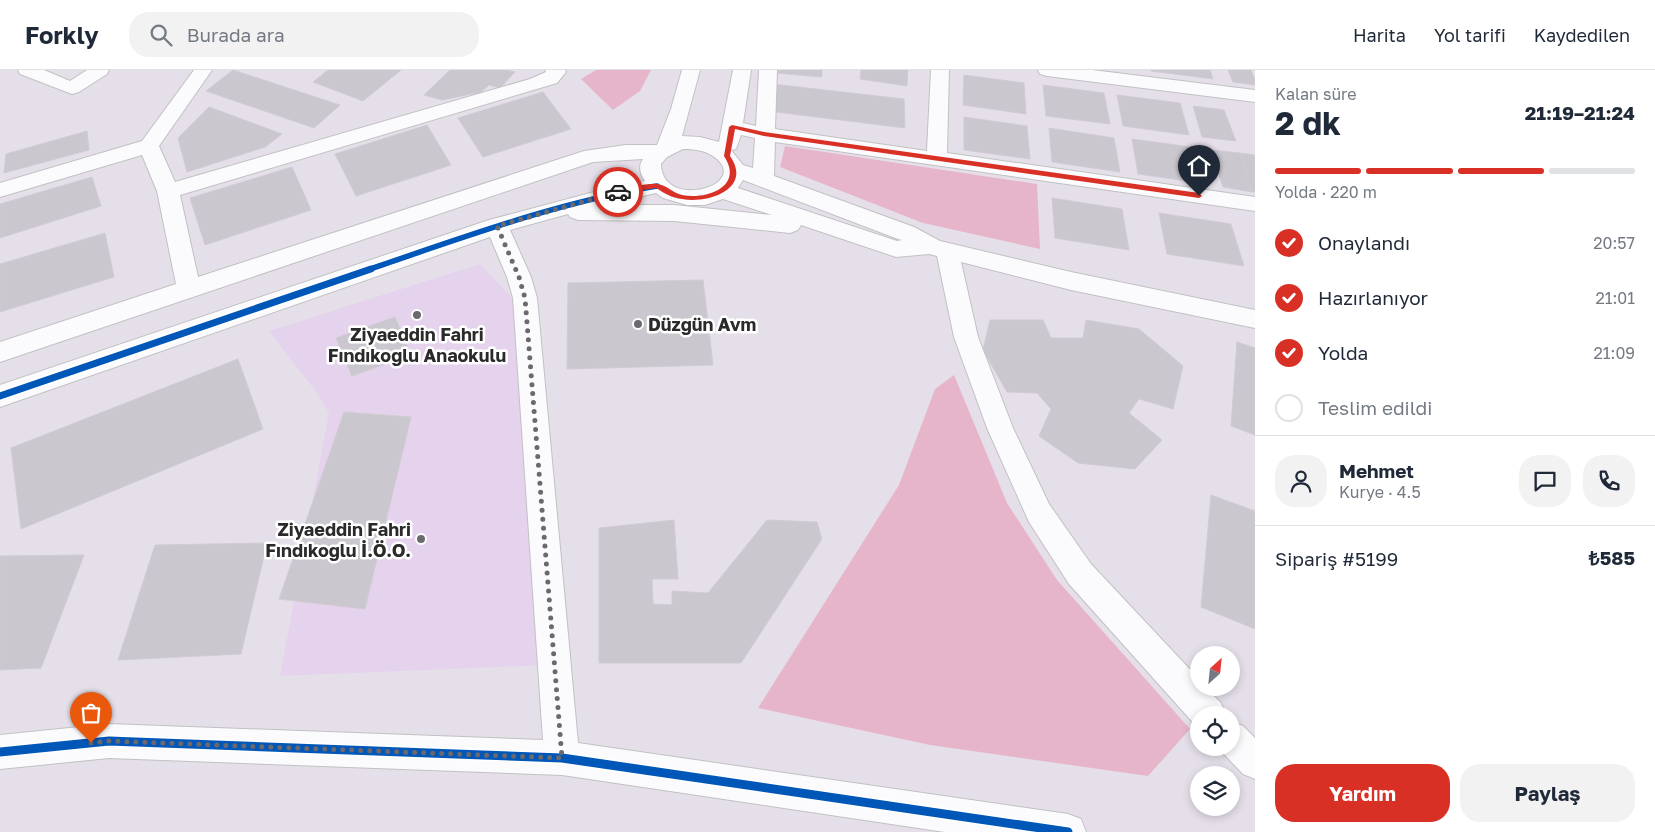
<!DOCTYPE html>
<html lang="tr">
<head>
<meta charset="utf-8">
<style>
  :root { --surface:#fff; --page:#f2f2f3; --text:#1f2937; --muted:#747a83; --line:#e0e1e3; --accent:#d93025 }
  body { margin:0; font-family:"Golos Text",sans-serif; background:var(--page); color:var(--text); height:100vh; display:flex; flex-direction:column; font-size:19px; white-space:nowrap }
  * { box-sizing:border-box; margin:0 }
  p { font-size:16px; color:var(--muted) }
  .icon { flex:none; width:28px; height:28px; fill:none; stroke:currentColor; stroke-width:2; stroke-linecap:round; stroke-linejoin:round }
  .map { position:relative; flex:1; overflow:hidden }
  .drawer { display:flex; flex-direction:column; background:var(--surface); width:400px }
  .drawer>* { flex:none }
  .needle { width:32px; rotate:27deg }
  .controls { position:absolute; left:1190px; top:576px; display:grid; gap:10px }
  .controls a { display:grid; place-items:center; width:50px; height:50px; border-radius:50%; background:var(--surface); box-shadow:0 2px 8px #0003; font-size:25px }
  .pin { position:absolute; display:grid; place-items:center; width:42px; height:42px; color:#fff; margin:-51px -21px; border-radius:50% 50% 50% 0; rotate:-45deg; box-shadow:0 0 5px #0007 }
  .pin .icon { rotate:45deg }
  .courier { position:absolute; display:grid; place-items:center; width:50px; height:50px; margin:-25px; border:4px solid #d93025; border-radius:50%; background:#fff; color:#222; box-shadow:0 1px 6px #0007 }
  .overview em { font-style:normal; font-weight:700 }
  .overview div { display:flex; flex-direction:column-reverse }
  .overview { display:flex; align-items:center; justify-content:space-between; height:85px; padding:0 20px }
  h1 { font-size:32px; font-weight:700; line-height:38px }
  .bar { display:grid; grid-template-columns:repeat(4,1fr); gap:8px 5px; align-content:center; height:60px; padding:0 20px }
  .bar i { height:6px; border-radius:4px; background:var(--line) }
  .bar .selected { background:var(--accent) }
  .bar p { grid-column:span 4 }
  .line { display:flex; align-items:center; gap:12px; padding:0 20px; border-top:1px solid var(--line) }
  .line div { flex:1 }
  .round { display:grid; place-items:center; flex:none; width:52px; height:52px; border-radius:20px; background:var(--page) }
  ol { padding:0 20px; list-style:none }
  li { display:flex; align-items:center; gap:15px; height:55px }
  li p { margin-inline-start:auto }
  li .icon { padding:5px; border-radius:50%; background:var(--accent); color:#fff; stroke-width:4 }
  li:last-child { color:var(--muted) }
  li i { width:28px; height:28px; border:2px solid var(--line); border-radius:50% }
  .action { display:flex; gap:10px; margin-top:auto; padding:10px 20px }
  .action a { flex:1; height:58px; border-radius:20px; background:var(--accent); color:#fff; font-size:20px; font-weight:700; line-height:58px; text-align:center }
  .action a+a { background:var(--page); color:var(--text) }
  header { display:flex; align-items:center; gap:30px; box-sizing:border-box; height:70px; padding:0 25px; background:var(--surface); border-bottom:1px solid var(--line) }
  header strong { font-size:24px }
  nav { display:flex; gap:28px; margin-inline-start:auto; font-size:18px }
  .search { width:350px; height:45px; background:var(--page); display:flex; align-items:center; gap:12px; box-sizing:border-box; padding:0 18px; border-radius:20px; color:var(--muted); font-size:19px }
  main { display:flex; flex:1; min-height:0 }
  .map>svg:first-child { display:block }
  .education { fill:#e5d3ed }
  .green { fill:#e7b5c9 }
  .building { fill:#cbc7ce; stroke:#d1cbd4 }
  .lines { fill:none; stroke-linecap:round; stroke-linejoin:round }
  .minor-casing { stroke:#c1c1c2; stroke-width:2 }
  .minor { fill:#fbfafc; fill-rule:evenodd }
  .cycleway-far2-casing { stroke:#fff; stroke-width:8 }
  .cycleway-far1-casing { stroke:#fff; stroke-width:10 }
  .cycleway-casing { stroke:#fff; stroke-width:12 }
  .cycleway-far2 { stroke:#0057b8; stroke-width:5.5 }
  .cycleway-far1 { stroke:#0057b8; stroke-width:7 }
  .cycleway { stroke:#0057b8; stroke-width:9 }
  .route { fill:#d93025 }
  .done { stroke:#6b696d; stroke-width:5; stroke-dasharray:0 9 }
  .poi-dot { fill:#6b696d; stroke:#fff; stroke-width:2 }
  .labels { text-anchor:middle; dominant-baseline:central; stroke-width:5; stroke-linejoin:round; paint-order:stroke }
  .poi-label { font-size:18px; font-weight:bold; fill:#2a2a2a; stroke:#fff; text-anchor:start }
</style>
</head>
<body>
<header>
<strong>Forkly</strong>
<div class="search"><svg class="icon" aria-label="search" viewBox="0 0 24 24"><circle cx="10" cy="10" r="6"/><path d="M15 15l6 6"/></svg>Burada ara</div>
<nav><a>Harita</a><a>Yol tarifi</a><a>Kaydedilen</a></nav>
</header>
<main>
<div class="map">
<svg width="1255" height="762" viewBox="0 0 1255 762">
  <rect width="100%" height="100%" fill="#e5dfe9"/>
  <polygon class="education" points="480,194 513,229 524,309 548,595 280,606 329,343 317,323 269,261"/>
  <g class="green">
    <polygon points="596,0 651,0 640,21 613,40 581,9"/>
    <polygon points="785,76 1037,114 1040,179 923,153 780,97"/>
    <polygon points="954,305 1007,433 1057,510 1190,659 1148,706 930,675 758,638 899,415 935,319"/>
  </g>
  <g class="building">
    <polygon points="233,0 340,35 314,58 206,21"/>
    <polygon points="328,0 401,0 363,31 313,12"/>
    <polygon points="450,0 506,0 515,2 500,18 489,15 481,22 442,30 424,25"/>
    <polygon points="775,0 822,0 822,7 775,3"/>
    <polygon points="861,0 908,0 907,16 860,9"/>
    <polygon points="1151,0 1210,0 1213,9 1151,1"/>
    <polygon points="1228,0 1251,0 1255,9 1255,15 1233,12"/>
    <polygon points="964,5 1024,13 1026,44 963,35"/>
    <polygon points="772,14 904,29 905,58 768,41"/>
    <polygon points="1043,15 1104,23 1110,54 1046,46"/>
    <polygon points="543,22 571,59 483,87 458,48"/>
    <polygon points="1117,25 1180,33 1189,65 1123,56"/>
    <polygon points="1193,36 1224,40 1236,71 1202,67"/>
    <polygon points="209,37 282,64 265,77 187,102 178,68"/>
    <polygon points="964,47 1027,56 1030,89 964,80"/>
    <polygon points="427,55 451,95 356,126 335,84"/>
    <polygon points="1049,58 1114,68 1120,102 1052,92"/>
    <polygon points="87,61 89,80 4,103 6,84"/>
    <polygon points="1132,69 1198,78 1208,114 1138,104"/>
    <polygon points="1211,80 1240,83 1252,122 1223,117"/>
    <polygon points="1240,83 1255,85 1255,122 1252,122"/>
    <polygon points="292,97 311,140 205,175 190,128"/>
    <polygon points="92,107 101,136 0,168 0,134"/>
    <polygon points="1052,128 1122,139 1129,180 1055,168"/>
    <polygon points="1159,143 1231,154 1244,196 1167,184"/>
    <polygon points="105,163 114,207 0,242 0,194"/>
    <polygon points="703,210 713,295 567,299 568,213"/>
    <polygon points="395,247 411,285 352,306 336,268"/>
    <polygon points="990,250 1043,250 1051,268 1083,268 1086,250 1139,259 1183,296 1173,339 1139,329 1129,343 1162,370 1135,399 1078,393 1039,366 1051,339 1037,323 1007,322 983,280"/>
    <polygon points="1237,272 1255,278 1255,365 1231,356"/>
    <polygon points="238,289 263,359 21,459 11,378"/>
    <polygon points="344,342 411,347 365,539 279,529"/>
    <polygon points="1211,425 1255,441 1255,559 1201,537"/>
    <polygon points="674,450 678,509 652,509 653,534 672,535 672,521 708,523 767,450 817,452 822,469 741,593 599,593 599,458"/>
    <polygon points="267,473 241,584 118,590 155,475"/>
    <polygon points="84,485 41,598 0,600 0,486"/>
  </g>
  <g class="lines">
    <g class="minor-casing">
      <g id="minor">
        <polygon points="18,0 44,0 70,11 87,0 109,0 107,4 79,22 72,24 20,4"/>
        <path d="M194,0H212L159,76L175,112L530,9L546,2L545,0H565L566,2L557,13L180,125L198,207L584,81L626,75H657L671,39L682,0H700L682,66L700,67L719,72L733,0H751L743,53L756,56L759,0H777L775,59L927,81L931,0H949L947,83L1255,127V141L775,72L774,106L914,157L940,171L1071,202L1255,240V258L1071,220L961,192L978,267L1013,358L1049,434L1091,494L1199,609V618H1206L1221,633L1226,645H1199V658L1197,657L1069,514L1029,452L987,358L954,267L937,186L929,184L896,187L801,155L798,160L790,163L674,151L578,150L570,147L568,144L510,160L531,207L537,228L578,673L1068,744L1081,749L1086,762H945L562,705L109,688L0,699V665L109,654L543,670L513,228L507,207L490,167L0,337V315L489,150L620,115L645,111C640,104 638,96 643,89L593,92L0,292V272L176,214L157,121L142,85L0,127V113L142,71ZM741,65L755,68L753,98L743,95L731,80L736,79ZM683,79C697,79 709,81 719,91C744,118 662,139 661,94L667,87ZM743,110L898,169L902,170L897,171L738,118ZM656,123L663,128L687,135H705L723,129L772,145L674,135H601Z"/>
        <polygon points="1038,0 1092,0 1255,20 1255,32 1047,6 1040,4"/>
        <polygon points="1231,651 1243,656 1255,668 1255,709 1243,704 1218,678 1231,678"/>
      </g>
    </g>
    <use href="#minor" class="minor"/>
    <g class="cycleway-far2-casing">
      <path id="cycleway-far2" d="M367,200C462,168 558,132 657,116"/>
    </g>
    <g class="cycleway-far1-casing">
      <polyline id="cycleway-far1" points="0,326 371,199"/>
    </g>
    <g class="cycleway-casing">
      <polyline id="cycleway" points="0,682 109,671 562,688 1068,762"/>
    </g>
    <use href="#cycleway-far2" class="cycleway-far2"/>
    <use href="#cycleway-far1" class="cycleway-far1"/>
    <use href="#cycleway" class="cycleway"/>
  </g>
  <path class="route" d="M732,55L764,62L1199,123L1202,126L1199,128L764,66L735,59L730,86C753,119 708,134 682,129C672,128 664,123 656,118L618,124L615,122C620,118 650,113 657,114C665,114 673,123 682,125C708,130 744,116 724,86L729,57Z"/>
  <g class="lines">
    <polyline class="done" points="91,673 109,671 562,688 525,228 519,207 497,156 618,122"/>
  </g>
  <g class="poi-dot">
    <circle cx="417" cy="245" r="5"/>
    <circle cx="638" cy="254" r="5"/>
    <circle cx="421" cy="469" r="5"/>
  </g>
  <g class="labels">
    <g class="poi-label">
      <text x="648" y="254">Düzgün Avm</text>
      <text x="417" y="264" text-anchor="middle">Ziyaeddin Fahri<tspan x="417" dy="21">Fındıkoğlu Anaokulu</tspan></text>
      <text x="411" y="459" text-anchor="end">Ziyaeddin Fahri<tspan x="411" dy="21">Fındıkoğlu İ.Ö.O.</tspan></text>
    </g>
  </g>
</svg>
<div class="controls">
<a><svg class="needle" viewBox="-14 -14 28 28"><path d="M0-13l5 13h-10z" fill="#e53935"/><path d="M0 13l5-13h-10z" fill="#747a83"/></svg></a>
<a><svg class="icon" aria-label="locate" viewBox="0 0 24 24"><circle cx="12" cy="12" r="6"/><path d="M12 2v4M12 18v4M2 12h4M18 12h4"/></svg></a>
<a><svg class="icon" aria-label="layers" viewBox="0 0 24 24"><path d="M12 4l9 5-9 5-9-5zM3 14l9 5 9-5"/></svg></a>
</div>
<div class="pin" style="left:91px;top:673px;background:#ea580c"><svg class="icon" aria-label="bag" viewBox="0 0 24 24"><path d="M5 8h14l-1 12H6zM9 8a3 3 0 0 1 6 0"/></svg></div>
<div class="pin" style="left:1199px;top:126px;background:#1f2937"><svg class="icon" aria-label="home" viewBox="0 0 24 24"><path d="M3 11l9-7 9 7M6 9v11h12V9"/></svg></div>
<div class="courier" style="left:618px;top:122px"><svg class="icon" aria-label="car" viewBox="0 0 24 24"><path d="M5 17H2v-5l4-1 3-4h7l3 4 3 1v5h-3M9 17h6M6 11h13"/><circle cx="7" cy="17" r="2"/><circle cx="17" cy="17" r="2"/></svg></div>
</div>
<section class="drawer">
<div class="overview"><div><h1>2 dk</h1><p>Kalan süre</p></div><em>21:19–21:24</em></div>
<div class="bar"><i class="selected"></i><i class="selected"></i><i class="selected"></i><i></i><p>Yolda · 220 m</p></div>
<ol>
<li><svg class="icon" aria-label="check" viewBox="0 0 24 24"><path d="M5 12l5 5 9-10"/></svg>Onaylandı<p>20:57</p></li>
<li><svg class="icon" aria-label="check" viewBox="0 0 24 24"><path d="M5 12l5 5 9-10"/></svg>Hazırlanıyor<p>21:01</p></li>
<li><svg class="icon" aria-label="check" viewBox="0 0 24 24"><path d="M5 12l5 5 9-10"/></svg>Yolda<p>21:09</p></li>
<li><i></i>Teslim edildi</li>
</ol>
<div class="line" style="height:90px"><a class="round"><svg class="icon" aria-label="person" viewBox="0 0 24 24"><circle cx="12" cy="8" r="4"/><path d="M4 21q1-7 8-7t8 7"/></svg></a><div><b>Mehmet</b><p>Kurye · 4.5</p></div><a class="round"><svg class="icon" aria-label="chat" viewBox="0 0 24 24"><path d="M4 5h16v11H9l-5 4z"/></svg></a><a class="round"><svg class="icon" aria-label="phone" viewBox="0 0 24 24"><path d="M5 4h4l2 5-3 2q2 4 5 5l2-3 5 2v4C11 20 4 13 5 4z"/></svg></a></div>
<div class="line" style="height:65px"><div>Sipariş #5199</div><b>₺585</b></div>
<div class="action"><a>Yardım</a><a>Paylaş</a></div>
</section>
</main>
</body>
</html>
